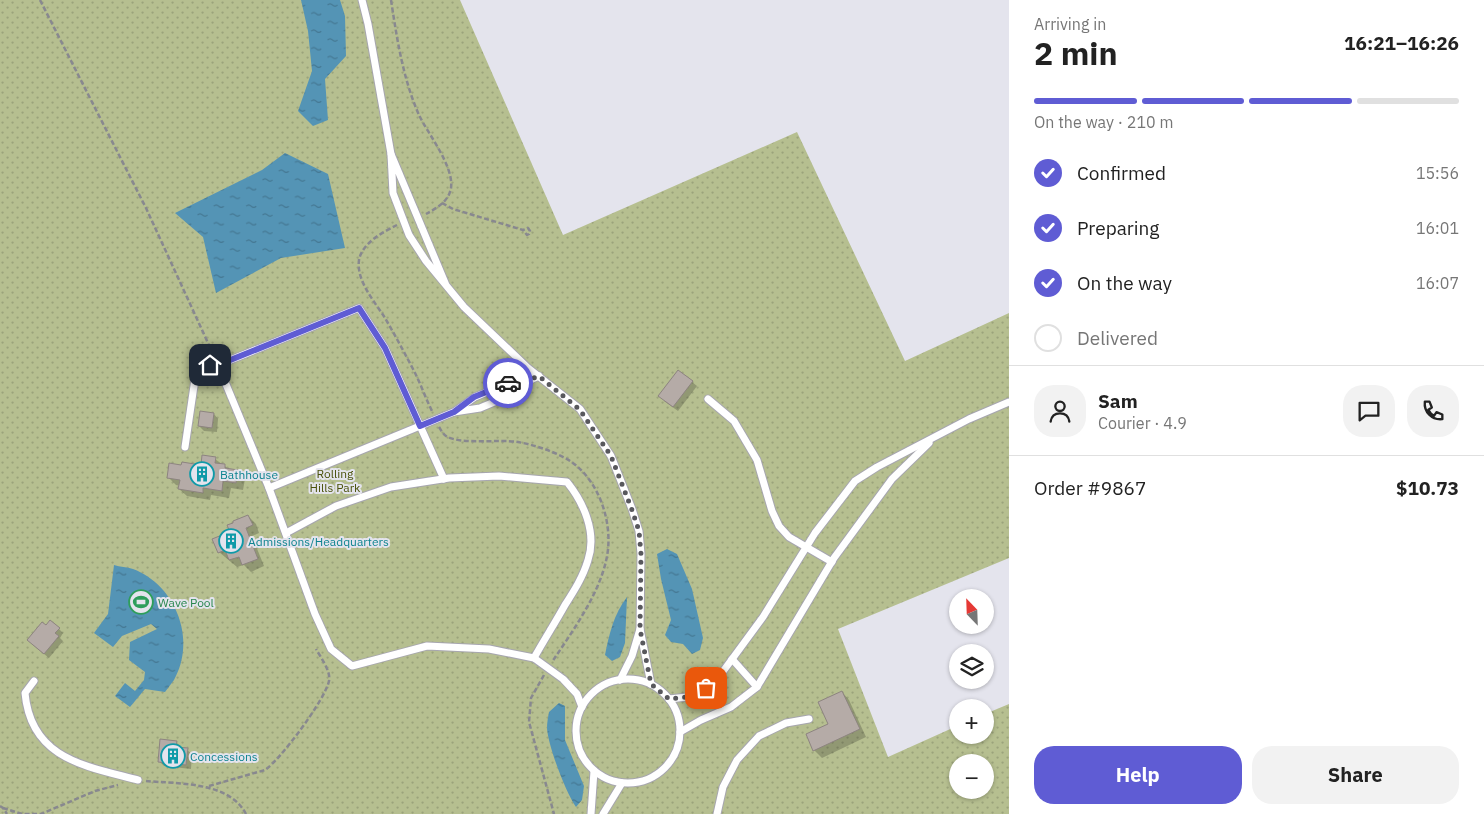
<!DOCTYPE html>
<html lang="en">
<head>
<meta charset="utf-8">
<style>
  :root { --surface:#fff; --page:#f2f2f2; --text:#222; --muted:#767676; --line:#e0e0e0; --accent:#5f5cd4 }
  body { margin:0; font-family:"IBM Plex Sans",sans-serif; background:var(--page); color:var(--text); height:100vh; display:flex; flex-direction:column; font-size:19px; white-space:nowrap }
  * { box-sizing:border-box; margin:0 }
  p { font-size:16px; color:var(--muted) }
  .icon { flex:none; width:28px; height:28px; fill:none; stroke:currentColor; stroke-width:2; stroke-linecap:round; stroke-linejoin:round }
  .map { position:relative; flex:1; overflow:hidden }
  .side { display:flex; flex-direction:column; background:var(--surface); width:475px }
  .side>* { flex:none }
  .needle { width:32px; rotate:337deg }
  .fabs { position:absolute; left:949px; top:589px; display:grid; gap:10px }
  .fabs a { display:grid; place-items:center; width:45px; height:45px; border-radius:50%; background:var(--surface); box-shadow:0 1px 4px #0004; font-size:25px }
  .pin { position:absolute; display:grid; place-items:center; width:42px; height:42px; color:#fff; margin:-21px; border-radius:10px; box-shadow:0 2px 8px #0006 }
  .courier { position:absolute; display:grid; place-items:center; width:50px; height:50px; margin:-25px; border:4px solid #5f5cd4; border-radius:50%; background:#fff; color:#222; box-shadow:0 1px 6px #0007 }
  .overview em { font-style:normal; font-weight:700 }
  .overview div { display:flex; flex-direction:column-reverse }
  .overview { display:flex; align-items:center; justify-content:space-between; height:85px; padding:0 25px }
  h1 { font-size:32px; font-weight:700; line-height:38px }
  .bar { display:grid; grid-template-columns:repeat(4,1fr); gap:8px 5px; align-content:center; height:60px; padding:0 25px }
  .bar i { height:6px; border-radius:4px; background:var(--line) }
  .bar .current { background:var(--accent) }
  .bar p { grid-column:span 4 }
  .line { display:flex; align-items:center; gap:12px; padding:0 25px; border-top:1px solid var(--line) }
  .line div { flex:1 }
  .round { display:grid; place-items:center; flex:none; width:52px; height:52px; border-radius:20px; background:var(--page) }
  ol { padding:0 25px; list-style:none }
  li { display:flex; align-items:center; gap:15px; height:55px }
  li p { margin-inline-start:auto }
  li .icon { padding:5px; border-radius:50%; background:var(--accent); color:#fff; stroke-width:4 }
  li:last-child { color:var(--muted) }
  li i { width:28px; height:28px; border:2px solid var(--line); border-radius:50% }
  .action { display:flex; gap:10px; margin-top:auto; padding:10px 25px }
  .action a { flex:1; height:58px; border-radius:20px; background:var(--accent); color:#fff; font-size:20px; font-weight:700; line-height:58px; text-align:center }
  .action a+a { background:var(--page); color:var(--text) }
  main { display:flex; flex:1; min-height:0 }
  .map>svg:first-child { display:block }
  .park { fill:url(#park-dots); fill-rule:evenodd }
  .water { fill:url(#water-ripples) }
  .shadow { fill:#0003 }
  .building { fill:#b5aba7; stroke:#8d8480 }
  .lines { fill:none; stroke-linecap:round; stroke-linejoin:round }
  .service-casing { stroke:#a7a6af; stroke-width:9 }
  .path { stroke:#88888f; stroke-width:2.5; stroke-dasharray:5 2.5; stroke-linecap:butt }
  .service { stroke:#fff; stroke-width:7 }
  .done { stroke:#58585d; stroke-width:5; stroke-dasharray:0 9 }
  .route { stroke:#5f5cd4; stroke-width:6 }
  .labels { text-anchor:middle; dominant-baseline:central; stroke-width:4; stroke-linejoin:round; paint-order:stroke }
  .park-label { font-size:12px; fill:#4a520b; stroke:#e4e4ed }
  .culture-label { font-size:12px; fill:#0d838f; stroke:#e4e4ed; text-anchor:start }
  .leisure-label { font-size:12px; fill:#27864d; stroke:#e4e4ed; text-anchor:start }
</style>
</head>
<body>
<main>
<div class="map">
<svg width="1009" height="814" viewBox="0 0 1009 814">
  <defs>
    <pattern id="park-dots" width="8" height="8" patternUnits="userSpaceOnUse" patternTransform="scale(1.25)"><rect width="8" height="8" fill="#b6bf90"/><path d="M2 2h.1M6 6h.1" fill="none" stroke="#9ba37b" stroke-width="1.8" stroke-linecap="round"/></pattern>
    <pattern id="water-ripples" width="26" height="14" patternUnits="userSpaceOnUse" patternTransform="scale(1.25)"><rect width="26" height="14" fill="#5494b5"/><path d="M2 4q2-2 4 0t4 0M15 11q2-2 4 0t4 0" fill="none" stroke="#447792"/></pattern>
  </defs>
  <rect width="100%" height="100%" fill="#e4e4ed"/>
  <path class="park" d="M0,0H460L563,235L797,132L905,361L1009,313V558L838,629L888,757L957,726L958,735H985V714L1009,704V814H0ZM958,762H985V790H958Z"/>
  <g class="water">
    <polygon points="301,0 340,0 345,16 346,56 325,79 328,120 313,126 298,111 312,71 308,31"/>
    <polygon points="285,153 328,174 345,248 281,258 216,293 203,237 175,213 262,170"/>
    <polygon points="667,549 677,554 692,589 703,638 700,650 692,654 683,644 671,642 665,635 671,620 661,579 657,554"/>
    <path d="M114,565C120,567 127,567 133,569C176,585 197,640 174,680C171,684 168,688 165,692L145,689L130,707L115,696L125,683L135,691L144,680L145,672L129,660L130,642L157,629L151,624L122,636L113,647L94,633L108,614Z"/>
    <path d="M627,597L625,643L620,657L612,661L605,655C609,634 614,614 627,597Z"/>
    <path d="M559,703L565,706V740L584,786L582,800L576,807C566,793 548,746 547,728C547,723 548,717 549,712Z"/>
  </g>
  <g class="shadow">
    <polygon points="692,382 697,386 678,411 664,401"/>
    <polygon points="214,414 218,419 217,432 204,431 199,426"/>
    <polygon points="215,459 230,470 237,471 245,479 243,490 231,488 229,498 211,495 210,500 187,496 179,489 180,486 176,485 168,477 202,466"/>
    <polygon points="248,516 256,524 259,533 252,536 264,566 251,572 244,565 237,567 219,552 232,533"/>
    <polygon points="46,627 59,629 63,633 60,638 63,641 49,658 33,645"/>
    <polygon points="842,692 849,700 866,737 822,758 814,750 830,724"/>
    <polygon points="176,742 181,747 181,749 187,750 192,754 191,769 164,766 159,761"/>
  </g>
  <g class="building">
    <polygon points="678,370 693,381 673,407 658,396"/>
    <polygon points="200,411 214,413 212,428 198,426"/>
    <polygon points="202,455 216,457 215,463 225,464 225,468 238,470 236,483 223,481 222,491 203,488 203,493 178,489 180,480 167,478 169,463 181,465 182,462 201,465"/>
    <polygon points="248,515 253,525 246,528 258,559 242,565 239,557 229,560 225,550 218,553 212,539 230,532 227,525 233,523 233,521"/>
    <polygon points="50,620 60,628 55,633 59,636 44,654 27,640 42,622 46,625"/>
    <polygon points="842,691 860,729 813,751 806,734 828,724 818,702"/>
    <polygon points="160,739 177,741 176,747 188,748 186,765 158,762"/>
  </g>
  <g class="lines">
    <g class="service-casing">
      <g id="service">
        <polyline points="362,0 368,24 391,154"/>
        <polyline points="446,285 391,154 393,193 409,235 426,261 464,307 528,368 580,409 611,456 632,509 639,531 641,554 640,629"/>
        <polyline points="528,381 518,379 475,397 454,412 480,408 523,390 528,381 539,376"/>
        <polyline points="708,399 734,421 757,460 772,511 779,526 789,537 832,562"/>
        <path d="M185,447L195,379C201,369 206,366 218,365"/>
        <polyline points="444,479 385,348 359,308 218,365 269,488 315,614 331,649 352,666 427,646 489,649 534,658 563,679 577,694 582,707"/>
        <polyline points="269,488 454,412"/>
        <path d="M286,533L336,506L391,487L449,478L499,476L567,482C584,503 597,533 588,560C583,577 574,591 565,605C555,623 544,640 534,658"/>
        <polyline points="732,659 757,687"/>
        <circle cx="628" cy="731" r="52"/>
        <polyline points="620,680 632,656 640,629 651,684"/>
        <path d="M34,681L25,693C31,759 85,766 138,780"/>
        <polyline points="669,699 696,696 716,681 763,617 815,533 855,481 877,467 969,419 1009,402"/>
        <polyline points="680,732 701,720 731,707 757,687 834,558 892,479 929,443"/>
        <polyline points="591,814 594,771"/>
        <polyline points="603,814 622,783"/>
        <polyline points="717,814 723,787 737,760 759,736 786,723 809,719"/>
      </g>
    </g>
    <g class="path">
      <polyline points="40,0 146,208 214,356"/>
      <path d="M391,0C397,39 403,79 419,115C428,134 454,166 451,188C449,201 437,208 426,214"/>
      <polyline points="442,203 453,209 523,230 528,228 530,231 529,234 527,235 523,230"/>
      <path d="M397,225C383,232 362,243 359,260C356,281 375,302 385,318C395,335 404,352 413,369C420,382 425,397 432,411"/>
      <path d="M439,427C441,430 443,434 446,436C460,445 499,439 518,442C534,445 550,450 565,458C599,476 615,525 606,561C598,596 572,632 552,662"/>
      <polyline points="544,675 531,698 529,722 554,814"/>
      <path d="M146,781C177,784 229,781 246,814"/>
      <path d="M209,786L265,770C280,760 325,700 329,681C331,671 321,658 316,649"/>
      <polyline points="0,806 3,808 7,814"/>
      <polyline points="3,808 22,814 41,814 95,791 118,785"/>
    </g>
    <use href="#service" class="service"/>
  </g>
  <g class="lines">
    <path class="done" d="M508,383C519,379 528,381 539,376L580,410L611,456L632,510L639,531L641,554L640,629L651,684L669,699L696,696L706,688"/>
    <polyline class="route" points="210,365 218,365 359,308 385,348 420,426 454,412 474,397 508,383"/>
  </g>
  <defs>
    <g id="building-ring" transform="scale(1.25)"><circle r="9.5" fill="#e4e4ed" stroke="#0f9aa8" stroke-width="1.5"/><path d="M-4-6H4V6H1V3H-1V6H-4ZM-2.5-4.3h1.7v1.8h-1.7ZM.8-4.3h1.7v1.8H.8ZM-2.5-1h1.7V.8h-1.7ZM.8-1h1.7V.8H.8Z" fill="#0f9aa8"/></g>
    <g id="stadium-ring" transform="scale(1.25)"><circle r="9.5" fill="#e4e4ed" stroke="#2e9e5b" stroke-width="1.5"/><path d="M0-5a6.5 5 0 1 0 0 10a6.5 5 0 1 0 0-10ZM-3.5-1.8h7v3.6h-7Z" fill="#2e9e5b"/></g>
  </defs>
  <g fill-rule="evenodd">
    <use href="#building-ring" x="202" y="474"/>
    <use href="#building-ring" x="231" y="541"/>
    <use href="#stadium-ring" x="141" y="602"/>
    <use href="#building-ring" x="173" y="756"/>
  </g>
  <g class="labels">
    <g class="park-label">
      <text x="335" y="473">Rolling<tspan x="335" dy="14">Hills Park</tspan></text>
    </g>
    <g class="culture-label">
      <text x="220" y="474">Bathhouse</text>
      <text x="248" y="541">Admissions/Headquarters</text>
      <text x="190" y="756">Concessions</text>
    </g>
    <g class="leisure-label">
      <text x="158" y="602">Wave Pool</text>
    </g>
  </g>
</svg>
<div class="fabs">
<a><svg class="needle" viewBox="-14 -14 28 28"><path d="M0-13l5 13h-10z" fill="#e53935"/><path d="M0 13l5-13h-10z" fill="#767676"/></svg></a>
<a><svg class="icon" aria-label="layers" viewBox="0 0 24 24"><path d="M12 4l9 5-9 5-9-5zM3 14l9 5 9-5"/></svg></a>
<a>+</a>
<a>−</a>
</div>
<div class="pin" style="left:706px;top:688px;background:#ea580c"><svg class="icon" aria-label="bag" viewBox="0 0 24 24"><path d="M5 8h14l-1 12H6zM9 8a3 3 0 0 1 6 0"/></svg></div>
<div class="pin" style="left:210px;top:365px;background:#1f2937"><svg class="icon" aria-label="home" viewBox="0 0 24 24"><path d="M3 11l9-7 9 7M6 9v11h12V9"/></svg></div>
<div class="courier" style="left:508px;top:383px"><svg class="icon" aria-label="car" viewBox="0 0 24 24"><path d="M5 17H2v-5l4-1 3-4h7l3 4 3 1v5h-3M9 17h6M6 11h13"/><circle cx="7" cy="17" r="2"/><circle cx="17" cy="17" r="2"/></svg></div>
</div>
<section class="side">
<div class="overview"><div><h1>2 min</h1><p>Arriving in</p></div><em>16:21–16:26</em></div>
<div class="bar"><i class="current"></i><i class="current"></i><i class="current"></i><i></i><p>On the way · 210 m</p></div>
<ol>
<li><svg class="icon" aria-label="check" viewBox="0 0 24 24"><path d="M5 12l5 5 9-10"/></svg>Confirmed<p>15:56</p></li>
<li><svg class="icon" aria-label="check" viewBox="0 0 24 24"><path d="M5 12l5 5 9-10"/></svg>Preparing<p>16:01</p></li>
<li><svg class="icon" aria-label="check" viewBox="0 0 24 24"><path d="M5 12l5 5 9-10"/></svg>On the way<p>16:07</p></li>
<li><i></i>Delivered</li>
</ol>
<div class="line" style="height:90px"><a class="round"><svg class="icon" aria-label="person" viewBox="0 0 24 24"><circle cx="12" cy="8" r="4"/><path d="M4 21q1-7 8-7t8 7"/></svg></a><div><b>Sam</b><p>Courier · 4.9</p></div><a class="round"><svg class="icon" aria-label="chat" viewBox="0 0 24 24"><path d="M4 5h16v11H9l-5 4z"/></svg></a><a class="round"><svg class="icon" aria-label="phone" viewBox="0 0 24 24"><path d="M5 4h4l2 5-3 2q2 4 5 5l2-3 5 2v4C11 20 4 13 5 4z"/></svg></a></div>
<div class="line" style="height:65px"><div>Order #9867</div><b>$10.73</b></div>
<div class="action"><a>Help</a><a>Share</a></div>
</section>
</main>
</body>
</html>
